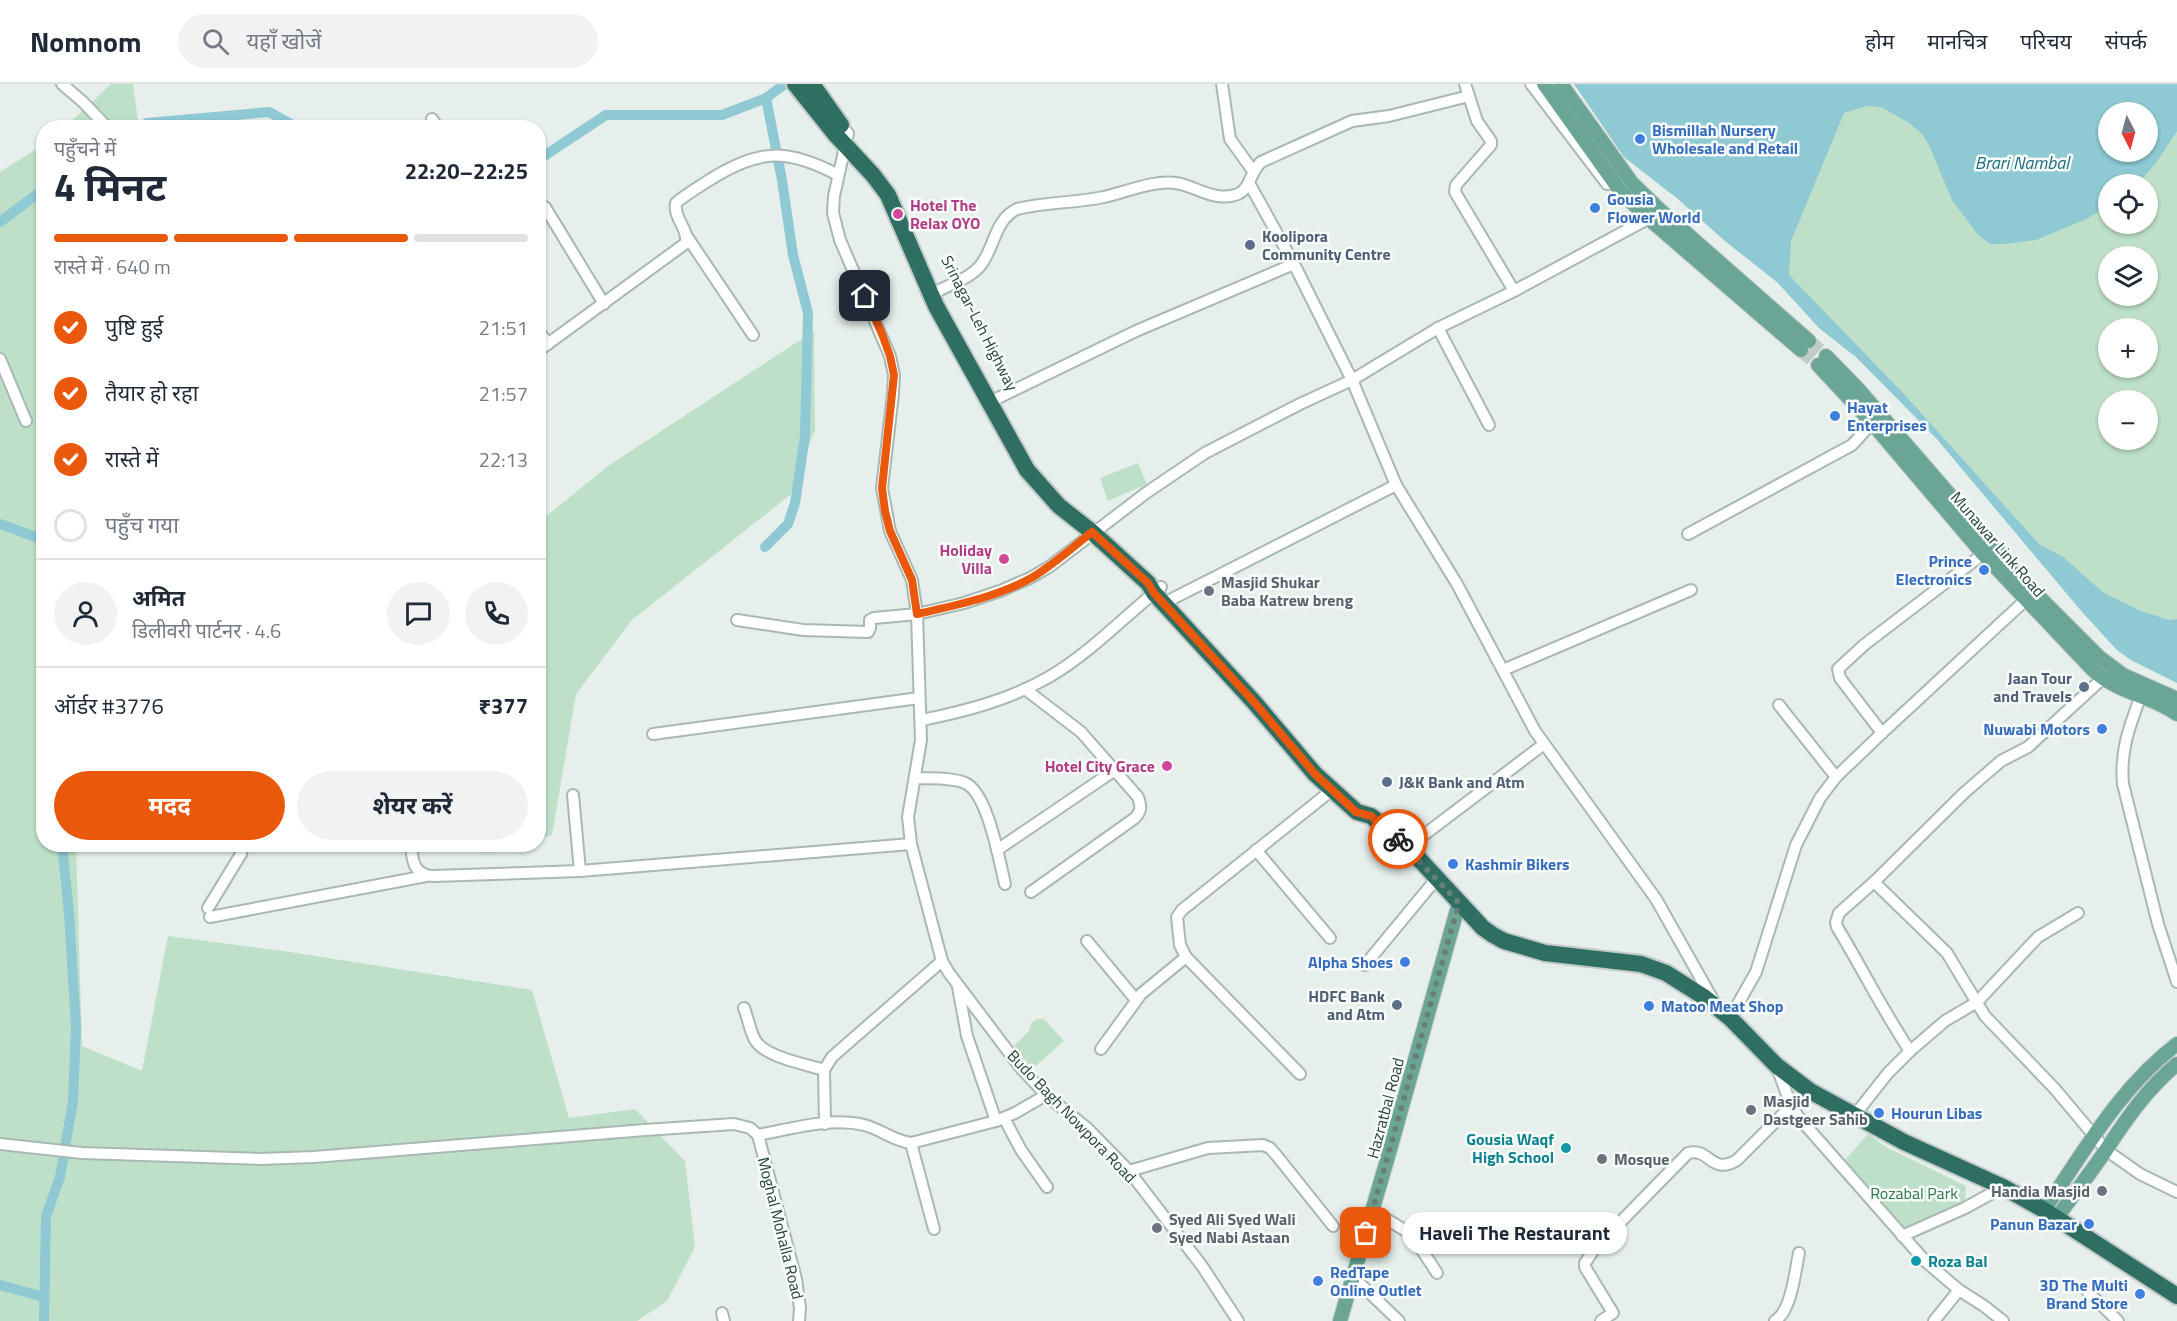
<!DOCTYPE html>
<html lang="hi">
<head>
<meta charset="utf-8">
<style>
  :root { --surface:#fff; --page:#f2f2f3; --text:#1f2937; --muted:#747a83; --line:#e0e1e3; --accent:#ea580c }
  body { margin:0; font-family:"Titillium Web","Noto Sans Devanagari",sans-serif; background:var(--page); color:var(--text); height:100vh; display:flex; flex-direction:column; font-size:22px; white-space:nowrap }
  * { box-sizing:border-box; margin:0 }
  p { font-size:20px; color:var(--muted) }
  .icon { flex:none; width:33px; height:33px; fill:none; stroke:currentColor; stroke-width:2; stroke-linecap:round; stroke-linejoin:round }
  .map { position:relative; flex:1; overflow:hidden }
  .drawer { position:absolute; left:36px; top:36px; width:510px; height:732px; display:flex; flex-direction:column; background:var(--surface); border-radius:24px; box-shadow:0 2px 4px #0004 }
  .drawer>* { flex:none }
  .needle { width:39px; rotate:174deg }
  .buttons { position:absolute; left:2098px; top:18px; display:grid; gap:12px }
  .buttons a { display:grid; place-items:center; width:60px; height:60px; border-radius:50%; background:var(--surface); box-shadow:0 2px 4px #0004; font-size:30px }
  .pin { position:absolute; display:grid; place-items:center; width:51px; height:51px; color:#fff; margin:-26px; border-radius:12px; box-shadow:0 3px 9px #0006 }
  .courier { position:absolute; display:grid; place-items:center; width:60px; height:60px; margin:-30px; border:4px solid #ea580c; border-radius:50%; background:#fff; color:#222; box-shadow:0 2px 8px #0007 }
  .bubble { position:absolute; height:42px; border-radius:21px; background:var(--surface); box-shadow:0 2px 4px #0004; font-size:20px; font-weight:700; line-height:42px; text-align:center }
  .overview em { font-style:normal; font-weight:700 }
  .overview div { display:flex; flex-direction:column-reverse }
  .overview { display:flex; align-items:center; justify-content:space-between; height:102px; padding:0 18px }
  h1 { font-size:39px; font-weight:700; line-height:45px }
  .bar { display:grid; grid-template-columns:repeat(4,1fr); gap:9px 6px; align-content:center; height:72px; padding:0 18px }
  .bar i { height:8px; border-radius:4px; background:var(--line) }
  .bar .selected { background:var(--accent) }
  .bar p { grid-column:span 4 }
  .line { display:flex; align-items:center; gap:15px; padding:0 18px; border-top:2px solid var(--line) }
  .line div { flex:1 }
  .round { display:grid; place-items:center; flex:none; width:63px; height:63px; border-radius:32px; background:var(--page) }
  ol { padding:0 18px; list-style:none }
  li { display:flex; align-items:center; gap:18px; height:66px }
  li p { margin-inline-start:auto }
  li .icon { padding:6px; border-radius:50%; background:var(--accent); color:#fff; stroke-width:4 }
  li:last-child { color:var(--muted) }
  li i { width:33px; height:33px; border:3px solid var(--line); border-radius:50% }
  .action { display:flex; gap:12px; margin-top:auto; padding:12px 18px }
  .action a { flex:1; height:69px; border-radius:36px; background:var(--accent); color:#fff; font-size:24px; font-weight:700; line-height:69px; text-align:center }
  .action a+a { background:var(--page); color:var(--text) }
  header { display:flex; align-items:center; gap:36px; box-sizing:border-box; height:84px; padding:0 30px; background:var(--surface); border-bottom:2px solid var(--line) }
  header strong { font-size:28px }
  nav { display:flex; gap:33px; margin-inline-start:auto; font-size:21px }
  .search { width:420px; height:54px; background:var(--page); display:flex; align-items:center; gap:15px; box-sizing:border-box; padding:0 21px; border-radius:33px; color:var(--muted); font-size:22px }
  .map>svg:first-child { display:block }
  .green { fill:#bfe0c8; fill-rule:evenodd }
  .water { fill:#8ec9d4; fill-rule:evenodd }
  .lines { fill:none; stroke-linecap:round; stroke-linejoin:round }
  .canal { stroke:#8ec9d4; stroke-width:10 }
  .major-tunnel { stroke:#bfccc8; stroke-width:14; stroke-dasharray:14 7; stroke-linecap:butt }
  .minor-casing { stroke:#a8b8b2; stroke-width:14 }
  .major-casing { stroke:#c2cac8; stroke-width:16 }
  .highway-casing { stroke:#c2cac8; stroke-width:20 }
  .minor { stroke:#fff; stroke-width:10 }
  .major { stroke:#6aa596; stroke-width:14 }
  .highway { stroke:#2f6f62; stroke-width:16 }
  .done { stroke:#687f78; stroke-width:6; stroke-dasharray:0 10.8 }
  .route { stroke:#ea580c; stroke-width:8 }
  .shop-dot { fill:#3f7fe0; stroke:#f7fbf9; stroke-width:2 }
  .hotel-dot { fill:#d1479c; stroke:#f7fbf9; stroke-width:2 }
  .service-dot { fill:#5c6f8a; stroke:#f7fbf9; stroke-width:2 }
  .worship-dot { fill:#6b7280; stroke:#f7fbf9; stroke-width:2 }
  .culture-dot { fill:#0f9aa8; stroke:#f7fbf9; stroke-width:2 }
  .labels { text-anchor:middle; dominant-baseline:central; stroke-width:5; stroke-linejoin:round; paint-order:stroke }
  .shop-label { font-size:16px; font-weight:bold; fill:#366cbe; stroke:#f7fbf9; text-anchor:start }
  .hotel-label { font-size:16px; font-weight:bold; fill:#b23c85; stroke:#f7fbf9; text-anchor:end }
  .service-label { font-size:16px; font-weight:bold; fill:#4e5e75; stroke:#f7fbf9; text-anchor:start }
  .street-label { font-size:16px; fill:#24423a; stroke:#f7fbf9 }
  .worship-label { font-size:16px; font-weight:bold; fill:#5b616d; stroke:#f7fbf9; text-anchor:start }
  .culture-label { font-size:16px; font-weight:bold; fill:#0d838f; stroke:#f7fbf9; text-anchor:end }
  .park-label { font-size:16px; fill:#2d7a4b; stroke:#f7fbf9 }
  .water-label { font-size:18px; font-style:italic; fill:#1c6f80; stroke:#f7fbf9 }
</style>
</head>
<body>
<header>
<strong>Nomnom</strong>
<div class="search"><svg class="icon" aria-label="search" viewBox="0 0 24 24"><circle cx="10" cy="10" r="6"/><path d="M15 15l6 6"/></svg>यहाँ खोजें</div>
<nav><a>होम</a><a>मानचित्र</a><a>परिचय</a><a>संपर्क</a></nav>
</header>
<div class="map">
<svg width="2177" height="1237" viewBox="0 0 2177 1237">
  <rect width="100%" height="100%" fill="#e6efeb"/>
  <g class="green">
    <polygon points="111,0 133,0 139,43 64,44"/>
    <path d="M1574,0H2177V599L2131,576L2117,566L2083,529L1936,354L1856,273L1819,244L1777,198L1725,157L1678,115L1624,73ZM2109,28H2148V68H2109ZM2109,100H2148V140H2109ZM2109,172H2148V212H2109ZM2109,244H2148V284H2109ZM2109,316H2148V356H2109Z"/>
    <polygon points="43,61 44,760 76,761 82,962 142,987 168,852 290,868 532,906 569,1034 635,1025 685,1077 695,1163 667,1217 637,1237 0,1237 0,88"/>
    <polygon points="814,247 815,346 790,411 632,536 576,610 552,751 539,755 539,438 608,382"/>
    <polygon points="1138,379 1147,400 1108,417 1100,394"/>
    <polygon points="471,761 519,761 488,769"/>
    <polygon points="1037,935 1044,935 1064,957 1032,985 1014,962 1029,947 1031,939"/>
    <polygon points="1868,1050 1886,1063 1966,1102 1965,1116 1907,1146 1845,1076"/>
  </g>
  <path class="water" d="M1574,0H2177V47L2156,79L2137,100H2109V122L2084,136L2036,156L2006,160H1990L1978,151L1952,116L1929,61L1921,49L1909,39L1881,23L1866,22L1844,29L1791,157L1789,191L1904,310L2039,460L2063,473L2104,509L2141,527L2169,536L2177,535V599L2131,576L2117,566L2083,529L1936,354L1856,273L1819,244L1777,198L1725,157L1678,115L1624,73ZM2109,28H2148V68H2109Z"/>
  <g class="lines">
    <g class="canal">
      <polyline points="139,44 147,39 269,28 298,44"/>
      <polyline points="538,76 606,31 722,31 766,14 785,0"/>
      <polyline points="0,138 44,105"/>
      <polyline points="0,440 44,456"/>
      <polyline points="765,463 788,440 795,419 805,352 808,229 793,171 782,96 766,14"/>
      <polyline points="0,1201 44,1213"/>
      <polyline points="44,1237 46,1132 60,1093 73,1017 76,943 69,829 62,760"/>
    </g>
    <g class="major-tunnel">
      <polyline points="1809,257 1826,272"/>
      <polyline points="1801,266 1818,281"/>
    </g>
    <g class="minor-casing">
      <g id="minor">
        <polyline points="62,0 83,18 108,44"/>
        <polyline points="1222,0 1230,55 1253,87"/>
        <polyline points="1465,0 1477,37 1491,57 1491,61 1456,101 1455,108 1514,207"/>
        <polyline points="1531,0 1607,100"/>
        <polyline points="432,35 438,44"/>
        <polyline points="848,49 834,112 833,129 840,156 890,272 894,291 893,310 882,404 890,447 912,496 917,530 921,656 908,733 911,760 942,877 949,889 1020,983 1046,1011 1088,1045 1129,1087 1202,1182 1238,1237"/>
        <polyline points="1249,99 1294,180 1352,296 1396,401 1457,500 1535,647 1656,815 1713,916"/>
        <polyline points="545,123 604,220"/>
        <polyline points="686,151 753,251"/>
        <path d="M940,206C953,199 970,194 980,182C995,164 994,136 1017,125C1046,118 1075,119 1104,113C1126,108 1153,96 1176,99C1196,102 1215,119 1238,110C1251,104 1250,88 1261,78L1352,37L1389,32L1469,12"/>
        <polyline points="1438,244 1489,341"/>
        <polyline points="538,246 548,260"/>
        <path d="M538,267L686,159C689,145 673,134 676,119C686,110 699,103 711,95C759,65 787,64 838,91"/>
        <polyline points="0,275 26,337"/>
        <polyline points="998,314 1136,247 1294,180"/>
        <polyline points="1688,450 1852,361 1872,339"/>
        <polyline points="1172,515 1396,401"/>
        <polyline points="737,536 803,546 868,548 870,544 870,536 874,534 917,530 964,519 1000,507 1030,494 1049,483 1146,409 1205,369 1300,320 1352,296 1438,244 1514,207 1655,131"/>
        <polyline points="1503,586 1691,506"/>
        <path d="M1025,605L1081,648L1138,713C1141,722 1142,726 1135,734L1031,808"/>
        <path d="M2140,614C2129,644 2120,667 2123,700L2158,840L2177,898"/>
        <polyline points="1779,621 1836,693"/>
        <path d="M922,636C966,627 1009,616 1049,593C1090,569 1124,533 1161,503"/>
        <polyline points="1882,649 1840,594 1838,585 1864,561 1983,470"/>
        <polyline points="653,650 919,614"/>
        <path d="M915,694C931,695 950,693 965,699C988,709 999,776 1005,800"/>
        <polyline points="573,711 580,787"/>
        <path d="M411,760C412,777 414,791 433,792L580,787L911,760"/>
        <polyline points="1408,763 1544,660"/>
        <polyline points="997,766 1115,686"/>
        <polyline points="1256,766 1330,854"/>
        <polyline points="1874,798 1947,869 1985,932 2055,1005 2106,1066 2140,1090 2177,1108"/>
        <polyline points="208,824 241,770 242,760"/>
        <polyline points="210,833 426,792"/>
        <polyline points="1087,857 1136,916"/>
        <polyline points="1365,881 1437,794"/>
        <polyline points="958,903 967,952 996,1037"/>
        <path d="M744,924C748,934 750,947 755,956C765,973 805,980 824,986"/>
        <polyline points="1730,934 1756,888 1796,761 1820,714 1836,693 1882,649 2030,512"/>
        <polyline points="1101,965 1141,910 1186,873"/>
        <path d="M1910,967C1883,927 1862,884 1837,843L1836,838L1839,829L1874,798L1964,709L2001,677L2028,663L2102,595"/>
        <polyline points="1777,983 1791,1022 1800,1035 1925,1177 1959,1206 1984,1222 2003,1237"/>
        <polyline points="1300,990 1186,873 1180,861 1177,833 1182,826 1332,706"/>
        <polyline points="1854,1032 1888,989 1910,967 1945,937 1977,918 2038,853 2078,829"/>
        <polyline points="1004,1034 1021,1066 1047,1103"/>
        <polyline points="825,1040 824,986 832,973 942,877"/>
        <path d="M758,1051C791,1045 830,1033 864,1041C881,1045 893,1057 911,1059L996,1037L1015,1029L1046,1011"/>
        <polyline points="758,1051 796,1195 800,1224 799,1237"/>
        <polyline points="911,1059 934,1145"/>
        <polyline points="0,1060 82,1069 260,1075 314,1073 645,1046 734,1040 750,1044 758,1051"/>
        <polyline points="1129,1087 1208,1064 1263,1061 1270,1064 1277,1072 1333,1142"/>
        <polyline points="1373,1127 1406,1147 1416,1157 1437,1189"/>
        <polyline points="1902,1152 1965,1124 2003,1103"/>
        <polyline points="1353,1193 1399,1237"/>
        <polyline points="2088,1208 2118,1237"/>
        <polyline points="722,1229 724,1237"/>
        <path d="M1601,1237L1613,1229L1585,1183V1179L1595,1164L1688,1069C1710,1063 1711,1092 1737,1076L1791,1022"/>
        <path d="M1775,1237C1792,1226 1795,1187 1799,1169"/>
        <polyline points="1934,1237 1959,1206"/>
      </g>
    </g>
    <g class="major-casing">
      <g id="major">
        <polyline points="1544,0 1621,108 1649,135 1801,266"/>
        <polyline points="1561,0 1632,99 1661,127 1809,257"/>
        <polyline points="1826,272 1859,306 2034,508 2099,573 2123,591 2177,615"/>
        <path d="M1818,281L1872,339L1983,470L2092,585C2119,610 2150,611 2177,630"/>
        <path d="M2044,1126C2084,1068 2119,1004 2177,960"/>
        <path d="M2056,1135C2072,1112 2090,1090 2106,1066C2127,1034 2147,1005 2177,980"/>
        <polyline points="1340,1237 1387,1076 1459,819"/>
      </g>
    </g>
    <g class="highway-casing">
      <g id="highway">
        <polyline points="795,0 835,50 873,91 888,111 936,222 1027,386 1059,422 1092,448 1148,499 1154,509 1254,618 1315,690 1357,728 1371,732 1408,763 1483,844 1493,851 1504,857 1545,869 1641,880 1666,889 1704,913 1730,934 1777,982 1810,1007 1904,1058 2003,1103 2044,1126 2177,1212"/>
        <polyline points="812,0 841,41"/>
      </g>
    </g>
    <use href="#minor" class="minor"/>
    <use href="#major" class="major"/>
    <use href="#highway" class="highway"/>
  </g>
  <g class="lines">
    <polyline class="done" points="1366,1149 1459,819 1398,755"/>
    <path class="route" d="M865,212L882,250L890,272L894,291L882,404L885,427L890,447L912,496L917,530C956,521 998,513 1033,493C1054,480 1073,463 1092,448L1148,499L1154,509L1254,618L1315,690L1356,728L1371,732L1398,755"/>
  </g>
  <g class="shop-dot">
    <circle cx="1640" cy="55" r="6"/>
    <circle cx="1595" cy="124" r="6"/>
    <circle cx="1835" cy="332" r="6"/>
    <circle cx="1984" cy="486" r="6"/>
    <circle cx="2102" cy="645" r="6"/>
    <circle cx="1453" cy="780" r="6"/>
    <circle cx="1405" cy="878" r="6"/>
    <circle cx="1649" cy="922" r="6"/>
    <circle cx="1879" cy="1029" r="6"/>
    <circle cx="2089" cy="1140" r="6"/>
    <circle cx="1318" cy="1197" r="6"/>
    <circle cx="2140" cy="1210" r="6"/>
  </g>
  <g class="hotel-dot">
    <circle cx="898" cy="130" r="6"/>
    <circle cx="1004" cy="475" r="6"/>
    <circle cx="1167" cy="682" r="6"/>
  </g>
  <g class="service-dot">
    <circle cx="1250" cy="161" r="6"/>
    <circle cx="2084" cy="603" r="6"/>
    <circle cx="1387" cy="698" r="6"/>
    <circle cx="1397" cy="921" r="6"/>
  </g>
  <g class="worship-dot">
    <circle cx="1209" cy="507" r="6"/>
    <circle cx="1751" cy="1026" r="6"/>
    <circle cx="1602" cy="1075" r="6"/>
    <circle cx="2102" cy="1107" r="6"/>
    <circle cx="1157" cy="1144" r="6"/>
  </g>
  <g class="culture-dot">
    <circle cx="1566" cy="1064" r="6"/>
    <circle cx="1916" cy="1177" r="6"/>
  </g>
  <g class="labels">
    <g class="shop-label">
      <text x="1652" y="46">Bismillah Nursery<tspan x="1652" dy="18">Wholesale and Retail</tspan></text>
      <text x="1607" y="115">Gousia<tspan x="1607" dy="18">Flower World</tspan></text>
      <text x="1847" y="323">Hayat<tspan x="1847" dy="18">Enterprises</tspan></text>
      <text x="1972" y="477" text-anchor="end">Prince<tspan x="1972" dy="18">Electronics</tspan></text>
      <text x="2090" y="645" text-anchor="end">Nuwabi Motors</text>
      <text x="1465" y="780">Kashmir Bikers</text>
      <text x="1393" y="878" text-anchor="end">Alpha Shoes</text>
      <text x="1661" y="922">Matoo Meat Shop</text>
      <text x="1891" y="1029">Hourun Libas</text>
      <text x="2077" y="1140" text-anchor="end">Panun Bazar</text>
      <text x="1330" y="1188">RedTape<tspan x="1330" dy="18">Online Outlet</tspan></text>
      <text x="2128" y="1201" text-anchor="end">3D The Multi<tspan x="2128" dy="18">Brand Store</tspan></text>
    </g>
    <g class="hotel-label">
      <text x="910" y="121" text-anchor="start">Hotel The<tspan x="910" dy="18">Relax OYO</tspan></text>
      <text x="992" y="466">Holiday<tspan x="992" dy="18">Villa</tspan></text>
      <text x="1155" y="682">Hotel City Grace</text>
    </g>
    <g class="service-label">
      <text x="1262" y="152">Koolipora<tspan x="1262" dy="18">Community Centre</tspan></text>
      <text x="2072" y="594" text-anchor="end">Jaan Tour<tspan x="2072" dy="18">and Travels</tspan></text>
      <text x="1399" y="698">J&amp;K Bank and Atm</text>
      <text x="1385" y="912" text-anchor="end">HDFC Bank<tspan x="1385" dy="18">and Atm</tspan></text>
    </g>
    <g class="street-label">
      <text transform="translate(980 239) rotate(63)">Srinagar-Leh Highway</text>
      <text transform="translate(1998 460) rotate(49)">Munawar Link Road</text>
      <text transform="translate(1385 1024) rotate(-75)">Hazratbal Road</text>
      <text transform="translate(1072 1032) rotate(46)">Budo Bagh Nowpora Road</text>
      <text transform="translate(781 1144) rotate(76)">Moghal Mohalla Road</text>
    </g>
    <g class="worship-label">
      <text x="1221" y="498">Masjid Shukar<tspan x="1221" dy="18">Baba Katrew breng</tspan></text>
      <text x="1763" y="1017">Masjid<tspan x="1763" dy="18">Dastgeer Sahib</tspan></text>
      <text x="1614" y="1075">Mosque</text>
      <text x="2090" y="1107" text-anchor="end">Handia Masjid</text>
      <text x="1169" y="1135">Syed Ali Syed Wali<tspan x="1169" dy="18">Syed Nabi Astaan</tspan></text>
    </g>
    <g class="culture-label">
      <text x="1554" y="1055">Gousia Waqf<tspan x="1554" dy="18">High School</tspan></text>
      <text x="1928" y="1177" text-anchor="start">Roza Bal</text>
    </g>
    <g class="park-label">
      <text x="1914" y="1109">Rozabal Park</text>
    </g>
    <g class="water-label">
      <text x="2022" y="78">Brari Nambal</text>
    </g>
  </g>
</svg>
<div class="buttons">
<a><svg class="needle" viewBox="-14 -14 28 28"><path d="M0-13l5 13h-10z" fill="#e53935"/><path d="M0 13l5-13h-10z" fill="#747a83"/></svg></a>
<a><svg class="icon" aria-label="locate" viewBox="0 0 24 24"><circle cx="12" cy="12" r="6"/><path d="M12 2v4M12 18v4M2 12h4M18 12h4"/></svg></a>
<a><svg class="icon" aria-label="layers" viewBox="0 0 24 24"><path d="M12 4l9 5-9 5-9-5zM3 14l9 5 9-5"/></svg></a>
<a>+</a>
<a>−</a>
</div>
<div class="pin" style="left:1366px;top:1149px;background:#ea580c"><svg class="icon" aria-label="bag" viewBox="0 0 24 24"><path d="M5 8h14l-1 12H6zM9 8a3 3 0 0 1 6 0"/></svg></div>
<div class="pin" style="left:865px;top:212px;background:#1f2937"><svg class="icon" aria-label="home" viewBox="0 0 24 24"><path d="M3 11l9-7 9 7M6 9v11h12V9"/></svg></div>
<div class="courier" style="left:1398px;top:755px"><svg class="icon" aria-label="bike" viewBox="0 0 24 24"><circle cx="6" cy="16" r="4"/><circle cx="18" cy="16" r="4"/><path d="M6 16l4-8h5l3 8M10 8l3 8H6M13 5h3"/></svg></div>
<div class="bubble" style="left:1402px;top:1128px;width:225px">Haveli The Restaurant</div>
<section class="drawer">
<div class="overview"><div><h1>4 मिनट</h1><p>पहुँचने में</p></div><em>22:20–22:25</em></div>
<div class="bar"><i class="selected"></i><i class="selected"></i><i class="selected"></i><i></i><p>रास्ते में · 640 m</p></div>
<ol>
<li><svg class="icon" aria-label="check" viewBox="0 0 24 24"><path d="M5 12l5 5 9-10"/></svg>पुष्टि हुई<p>21:51</p></li>
<li><svg class="icon" aria-label="check" viewBox="0 0 24 24"><path d="M5 12l5 5 9-10"/></svg>तैयार हो रहा<p>21:57</p></li>
<li><svg class="icon" aria-label="check" viewBox="0 0 24 24"><path d="M5 12l5 5 9-10"/></svg>रास्ते में<p>22:13</p></li>
<li><i></i>पहुँच गया</li>
</ol>
<div class="line" style="height:108px"><a class="round"><svg class="icon" aria-label="person" viewBox="0 0 24 24"><circle cx="12" cy="8" r="4"/><path d="M4 21q1-7 8-7t8 7"/></svg></a><div><b>अमित</b><p>डिलीवरी पार्टनर · 4.6</p></div><a class="round"><svg class="icon" aria-label="chat" viewBox="0 0 24 24"><path d="M4 5h16v11H9l-5 4z"/></svg></a><a class="round"><svg class="icon" aria-label="phone" viewBox="0 0 24 24"><path d="M5 4h4l2 5-3 2q2 4 5 5l2-3 5 2v4C11 20 4 13 5 4z"/></svg></a></div>
<div class="line" style="height:78px"><div>ऑर्डर #3776</div><b>₹377</b></div>
<div class="action"><a>मदद</a><a>शेयर करें</a></div>
</section>
</div>
</body>
</html>
